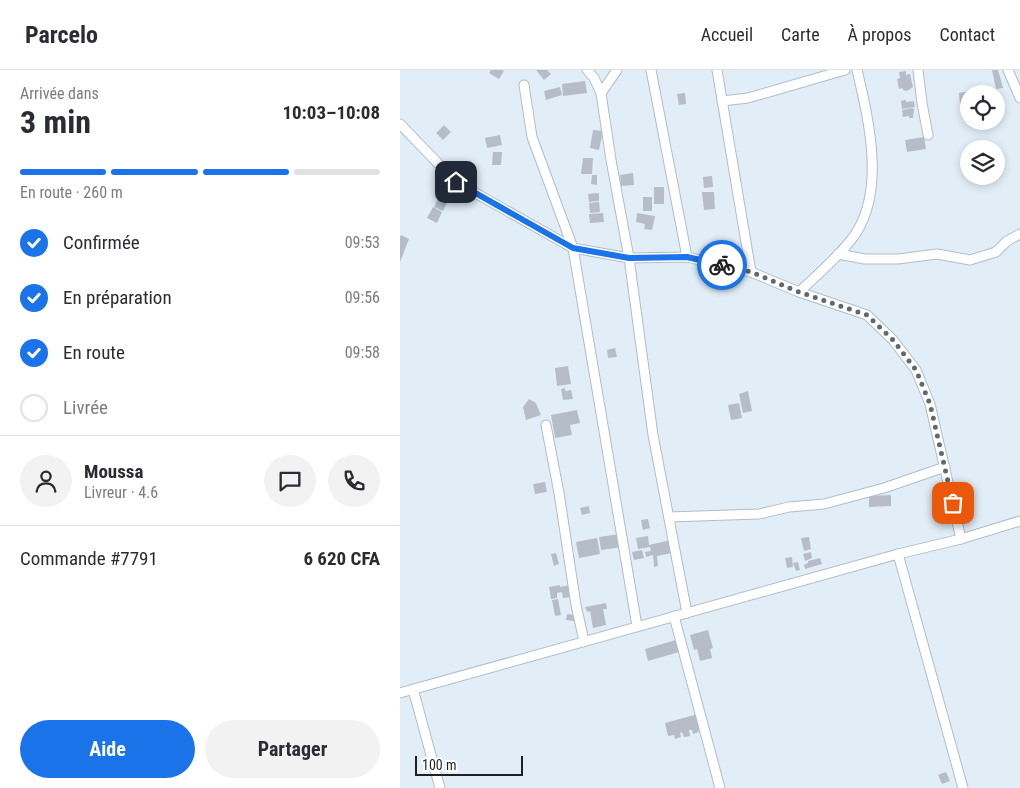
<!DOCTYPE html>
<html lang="fr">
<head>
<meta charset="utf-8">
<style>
  :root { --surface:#fff; --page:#f2f2f3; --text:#2b2b33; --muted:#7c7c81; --line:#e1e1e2; --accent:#1a73e8 }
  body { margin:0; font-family:"Roboto Condensed",sans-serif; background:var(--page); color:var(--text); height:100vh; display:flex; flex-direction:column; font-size:19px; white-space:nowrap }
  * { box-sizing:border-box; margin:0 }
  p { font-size:16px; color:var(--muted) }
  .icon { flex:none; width:28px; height:28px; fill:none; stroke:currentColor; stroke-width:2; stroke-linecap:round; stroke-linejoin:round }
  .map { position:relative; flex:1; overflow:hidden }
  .sheet { display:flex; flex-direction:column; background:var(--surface); width:400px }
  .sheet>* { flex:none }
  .controls { position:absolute; left:560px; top:15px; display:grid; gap:10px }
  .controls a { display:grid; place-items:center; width:45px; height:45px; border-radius:50%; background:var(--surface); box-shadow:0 2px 8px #0003; font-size:25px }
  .scale { position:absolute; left:15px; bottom:12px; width:108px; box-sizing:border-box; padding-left:5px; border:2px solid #1d2124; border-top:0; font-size:14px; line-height:18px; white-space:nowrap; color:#1d2124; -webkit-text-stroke:4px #fff; paint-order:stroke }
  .pin { position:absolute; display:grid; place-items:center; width:42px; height:42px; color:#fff; margin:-21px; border-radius:10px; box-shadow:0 2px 8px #0006 }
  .courier { position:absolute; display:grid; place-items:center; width:50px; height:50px; margin:-25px; border:4px solid #1a73e8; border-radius:50%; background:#fff; color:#222; box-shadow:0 1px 6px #0007 }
  .head em { font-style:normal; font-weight:700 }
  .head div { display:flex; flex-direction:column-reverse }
  .head { display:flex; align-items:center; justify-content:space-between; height:85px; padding:0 20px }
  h1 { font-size:32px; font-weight:700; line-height:38px }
  .bar { display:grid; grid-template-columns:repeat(4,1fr); gap:8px 5px; align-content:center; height:60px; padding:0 20px }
  .bar i { height:6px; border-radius:4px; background:var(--line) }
  .bar .current { background:var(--accent) }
  .bar p { grid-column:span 4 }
  .line { display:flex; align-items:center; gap:12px; padding:0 20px; border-top:1px solid var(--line) }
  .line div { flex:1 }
  .round { display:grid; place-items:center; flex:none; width:52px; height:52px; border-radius:26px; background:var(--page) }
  ol { padding:0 20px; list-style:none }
  li { display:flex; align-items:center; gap:15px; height:55px }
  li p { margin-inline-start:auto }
  li .icon { padding:5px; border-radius:50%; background:var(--accent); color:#fff; stroke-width:4 }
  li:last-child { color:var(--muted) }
  li i { width:28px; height:28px; border:2px solid var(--line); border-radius:50% }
  .cta { display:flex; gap:10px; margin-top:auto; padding:10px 20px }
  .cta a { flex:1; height:58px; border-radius:30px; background:var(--accent); color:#fff; font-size:20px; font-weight:700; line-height:58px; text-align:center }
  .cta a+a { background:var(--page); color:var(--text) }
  header { display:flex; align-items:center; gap:30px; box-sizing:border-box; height:70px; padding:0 25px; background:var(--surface); border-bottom:1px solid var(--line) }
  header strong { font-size:24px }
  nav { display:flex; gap:28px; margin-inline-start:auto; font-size:18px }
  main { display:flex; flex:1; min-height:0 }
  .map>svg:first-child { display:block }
  .building { fill:#b6bdc9 }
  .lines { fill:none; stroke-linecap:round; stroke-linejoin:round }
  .minor-casing { stroke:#b1bec6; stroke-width:11 }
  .minor { stroke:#fff; stroke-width:9 }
  .done { stroke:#62696e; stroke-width:5; stroke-dasharray:0 9 }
  .route { stroke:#1a73e8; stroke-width:6 }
</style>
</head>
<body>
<header>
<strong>Parcelo</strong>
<nav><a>Accueil</a><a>Carte</a><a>À propos</a><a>Contact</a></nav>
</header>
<main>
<section class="sheet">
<div class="head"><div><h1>3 min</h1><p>Arrivée dans</p></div><em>10:03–10:08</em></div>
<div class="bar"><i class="current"></i><i class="current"></i><i class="current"></i><i></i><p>En route · 260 m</p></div>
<ol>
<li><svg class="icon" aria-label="check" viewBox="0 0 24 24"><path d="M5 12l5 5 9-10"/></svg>Confirmée<p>09:53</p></li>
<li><svg class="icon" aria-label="check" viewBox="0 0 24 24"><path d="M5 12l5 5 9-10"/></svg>En préparation<p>09:56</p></li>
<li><svg class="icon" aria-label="check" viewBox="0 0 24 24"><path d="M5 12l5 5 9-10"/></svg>En route<p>09:58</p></li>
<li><i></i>Livrée</li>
</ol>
<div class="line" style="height:90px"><a class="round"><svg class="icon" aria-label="person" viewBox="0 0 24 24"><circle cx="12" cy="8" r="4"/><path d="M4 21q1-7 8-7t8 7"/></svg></a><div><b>Moussa</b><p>Livreur · 4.6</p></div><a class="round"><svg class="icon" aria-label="chat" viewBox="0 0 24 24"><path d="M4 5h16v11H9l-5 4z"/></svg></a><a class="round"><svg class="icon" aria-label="phone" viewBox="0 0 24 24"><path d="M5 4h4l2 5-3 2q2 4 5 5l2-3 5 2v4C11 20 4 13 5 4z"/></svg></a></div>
<div class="line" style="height:65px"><div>Commande #7791</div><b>6 620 CFA</b></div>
<div class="cta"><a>Aide</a><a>Partager</a></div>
</section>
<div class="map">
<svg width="620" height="718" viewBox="0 0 620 718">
  <rect width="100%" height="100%" fill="#e2eef7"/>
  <g class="building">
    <polygon points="91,0 102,0 104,1 99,9 89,3"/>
    <polygon points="136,0 147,0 151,4 144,10"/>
    <polygon points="592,0 598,0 603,18 596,19"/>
    <polygon points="506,1 506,5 510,4 513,17 507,21 503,20 503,18 499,19 497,9 500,8 499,2"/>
    <polygon points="185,11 187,23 163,26 162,14"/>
    <polygon points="160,17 162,25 146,30 144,21"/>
    <polygon points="571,21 571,24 569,24 569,33 560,34 559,23"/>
    <polygon points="285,23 286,34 279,35 277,24"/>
    <polygon points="506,30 506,32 514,31 515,37 502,39 501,31"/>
    <polygon points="512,38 514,39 513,48 509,48 509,46 503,47 502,40"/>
    <polygon points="44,55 51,62 43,70 36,63"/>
    <polygon points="193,60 203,61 199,80 190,78"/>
    <polygon points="100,65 102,75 87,78 85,68"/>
    <polygon points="524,67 526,79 507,82 505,70"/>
    <polygon points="93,82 102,82 101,95 92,95"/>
    <polygon points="183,88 193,88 192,104 181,104"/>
    <polygon points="233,103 234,115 221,116 220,105"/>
    <polygon points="192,105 197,105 197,115 191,114"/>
    <polygon points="312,106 313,117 304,118 303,107"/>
    <rect x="254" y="117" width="10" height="17"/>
    <polygon points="302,122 314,122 315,139 304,140"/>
    <polygon points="199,123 199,131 189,132 188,124"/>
    <polygon points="39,126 48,130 43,141 34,137"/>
    <rect x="243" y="127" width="9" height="14"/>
    <polygon points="199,132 200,142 190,143 189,133"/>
    <polygon points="33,137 42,142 37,153 27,148"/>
    <polygon points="203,143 204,152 190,153 189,144"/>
    <polygon points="237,143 255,146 252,160 244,159 245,154 236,152"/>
    <polygon points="1,165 9,169 0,192 0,167"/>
    <polygon points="215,278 217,287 208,288 207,280"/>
    <polygon points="168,296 171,314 157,316 155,298"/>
    <polygon points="165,318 165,321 171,320 173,329 163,330 161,319"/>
    <polygon points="348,321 352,341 343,343 339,324"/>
    <polygon points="129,329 136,333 141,345 126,350 123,337"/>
    <polygon points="339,333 342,348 331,350 328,335"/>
    <polygon points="177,340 180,353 170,355 172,365 155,368 151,345"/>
    <polygon points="145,412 147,422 135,424 133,414"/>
    <polygon points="491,425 491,436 469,437 469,426"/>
    <polygon points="189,436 190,443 182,445 180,438"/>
    <polygon points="248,449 250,458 243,460 241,450"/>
    <polygon points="220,464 222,477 201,480 199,467"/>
    <polygon points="248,466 249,475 271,470 272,483 257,486 258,496 254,497 253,485 246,487 245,482 251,481 250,477 238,479 236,468"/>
    <polygon points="409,467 411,479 404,481 401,468"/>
    <polygon points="197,468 200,484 179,488 176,472"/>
    <polygon points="242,480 244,488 234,490 232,482"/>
    <polygon points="411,482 412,488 405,491 403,484"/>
    <polygon points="156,483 159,494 154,496 151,484"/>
    <polygon points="392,487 393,497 387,498 385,488"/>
    <polygon points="420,488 422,494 405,499 404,495 408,493 408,491"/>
    <polygon points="398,492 400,500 396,501 393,493"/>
    <polygon points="160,515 160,517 169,515 171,527 163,528 162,522 157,523 157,528 151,529 149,517"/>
    <polygon points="158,529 161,545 155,546 152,530"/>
    <polygon points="206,533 207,539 203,539 206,555 193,558 190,541 187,542 185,537"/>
    <polygon points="167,544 175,545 174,551 166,550"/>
    <polygon points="308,560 313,578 310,579 312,588 300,591 297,579 294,580 290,565"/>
    <polygon points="276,570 279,582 248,591 245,579"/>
    <polygon points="298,644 302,659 298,660 299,662 293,664 292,660 289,660 290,666 284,667 282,662 280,663 281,667 275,669 274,665 268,666 265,653"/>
    <polygon points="546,702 550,711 542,714 538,705"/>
  </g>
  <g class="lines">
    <g class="minor-casing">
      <g id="minor">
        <polyline points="187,0 194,8 201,23 211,90 229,188 253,365 287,543"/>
        <polyline points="251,0 287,187"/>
        <polyline points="317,0 351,202"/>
        <polyline points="518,0 522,33 528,65"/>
        <polyline points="608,0 620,28"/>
        <polyline points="124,15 132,67 173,178 237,556"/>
        <polyline points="201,23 217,0"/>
        <polyline points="322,31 348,28 445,0"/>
        <polyline points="0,54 56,112 173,178 229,188 287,187 351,202 399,222 467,245 493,270 516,300 530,334 561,469"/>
        <polyline points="438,184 465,189 498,189 537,184 570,190 596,182 607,171 620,164"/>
        <path d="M399,222C417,205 436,189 451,170C487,125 469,51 457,0"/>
        <polyline points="146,355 159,423 176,535 184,571"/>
        <polyline points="269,447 359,444 389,437 424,434 484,418 545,397"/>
        <polyline points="498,484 563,718"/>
        <polyline points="274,546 320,718"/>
        <polyline points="13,619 40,718"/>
        <polyline points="0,623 498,484 561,469 620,451"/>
      </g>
    </g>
    <use href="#minor" class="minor"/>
  </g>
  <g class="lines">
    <polyline class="done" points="322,195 351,202 399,222 467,245 493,270 516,300 530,334 553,433"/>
    <polyline class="route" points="56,112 173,178 229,188 287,187 322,195"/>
  </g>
</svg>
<div class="controls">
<a><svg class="icon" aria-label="locate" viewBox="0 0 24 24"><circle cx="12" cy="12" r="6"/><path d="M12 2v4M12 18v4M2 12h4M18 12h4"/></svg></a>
<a><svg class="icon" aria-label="layers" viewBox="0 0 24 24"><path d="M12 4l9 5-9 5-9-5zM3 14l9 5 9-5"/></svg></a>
</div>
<div class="scale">100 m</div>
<div class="pin" style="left:553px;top:433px;background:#ea580c"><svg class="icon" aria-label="bag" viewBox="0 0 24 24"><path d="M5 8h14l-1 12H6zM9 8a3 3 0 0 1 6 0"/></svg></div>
<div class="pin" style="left:56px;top:112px;background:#1f2937"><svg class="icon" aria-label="home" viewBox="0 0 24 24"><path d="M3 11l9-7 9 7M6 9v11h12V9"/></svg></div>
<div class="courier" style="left:322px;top:195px"><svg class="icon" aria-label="bike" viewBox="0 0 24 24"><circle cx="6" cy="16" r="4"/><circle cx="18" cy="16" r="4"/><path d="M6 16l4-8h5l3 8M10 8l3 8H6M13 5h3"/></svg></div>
</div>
</main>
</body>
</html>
